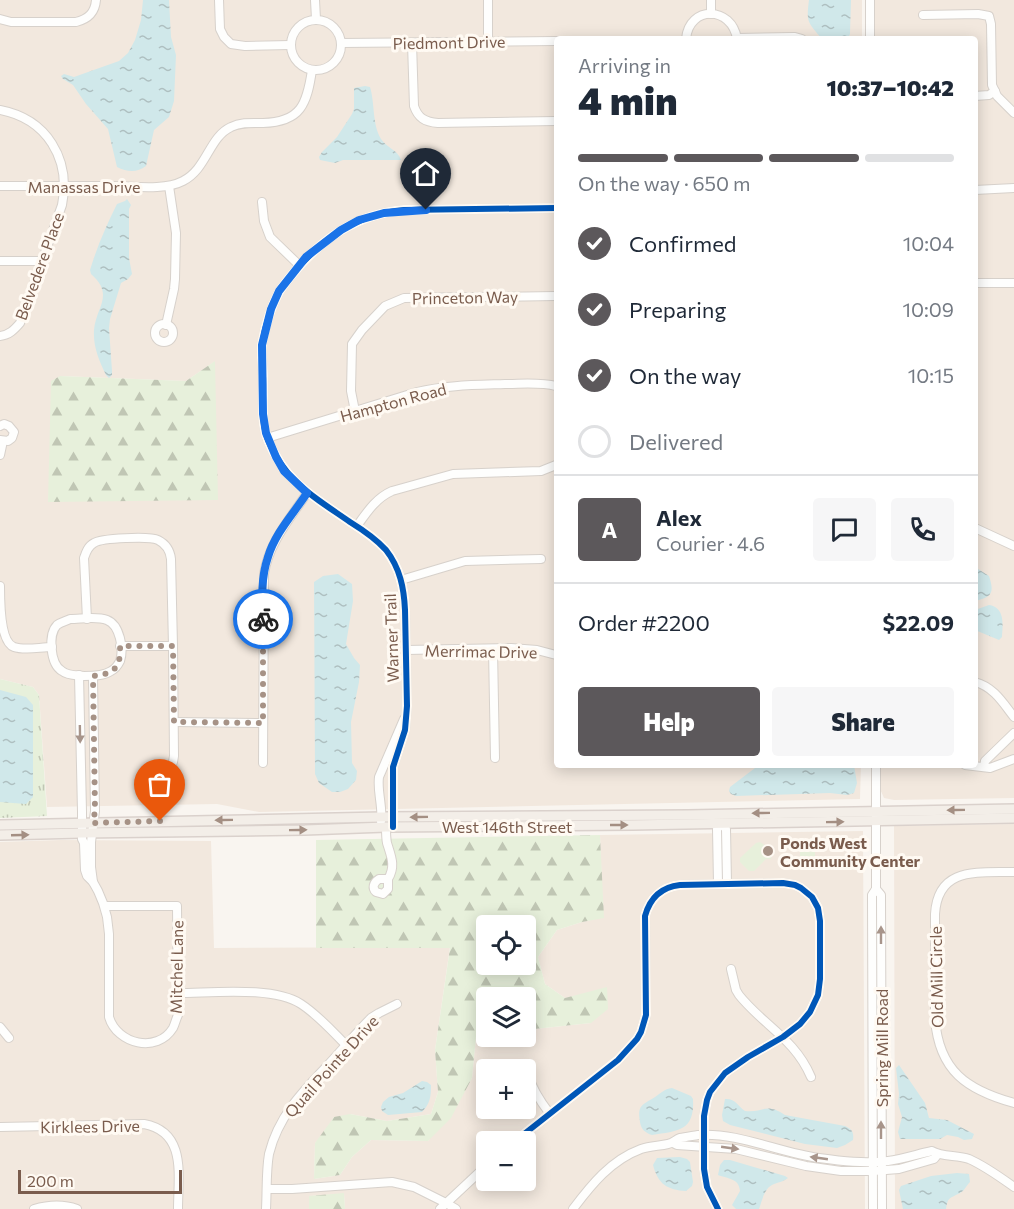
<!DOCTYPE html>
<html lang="en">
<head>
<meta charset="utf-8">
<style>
  :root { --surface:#fff; --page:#f6f6f7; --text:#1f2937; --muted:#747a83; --line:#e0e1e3; --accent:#5c585b }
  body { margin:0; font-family:Commissioner,sans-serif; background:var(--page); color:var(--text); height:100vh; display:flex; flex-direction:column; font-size:22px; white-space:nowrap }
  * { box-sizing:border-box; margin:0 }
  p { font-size:20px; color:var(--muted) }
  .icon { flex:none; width:33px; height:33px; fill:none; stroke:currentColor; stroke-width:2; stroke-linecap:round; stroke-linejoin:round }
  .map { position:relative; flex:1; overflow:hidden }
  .details { position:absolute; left:554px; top:36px; width:424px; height:732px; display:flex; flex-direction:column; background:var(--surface); border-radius:6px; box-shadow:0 3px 15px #0003 }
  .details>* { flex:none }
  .fabs { position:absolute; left:476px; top:915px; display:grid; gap:12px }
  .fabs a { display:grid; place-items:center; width:60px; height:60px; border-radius:6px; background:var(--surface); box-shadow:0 3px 15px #0003; font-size:30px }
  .scale { position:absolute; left:18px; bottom:15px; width:164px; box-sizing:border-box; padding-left:6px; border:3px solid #7a5c4d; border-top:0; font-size:16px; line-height:21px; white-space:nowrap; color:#7a5c4d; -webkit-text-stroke:4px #fffaf3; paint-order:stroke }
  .pin { position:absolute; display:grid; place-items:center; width:51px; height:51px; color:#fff; margin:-62px -26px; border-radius:50% 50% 50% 0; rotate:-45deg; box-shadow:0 0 6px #0007 }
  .pin .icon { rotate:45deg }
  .courier { position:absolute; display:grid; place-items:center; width:60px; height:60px; margin:-30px; border:4px solid #1a73e8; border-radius:50%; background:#fff; color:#222; box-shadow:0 2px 8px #0007 }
  .overview em { font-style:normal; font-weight:800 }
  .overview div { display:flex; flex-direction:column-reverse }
  .overview { display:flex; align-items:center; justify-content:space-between; height:102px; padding:0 24px }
  h1 { font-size:39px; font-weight:800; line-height:45px }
  .bar { display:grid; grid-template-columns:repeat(4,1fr); gap:9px 6px; align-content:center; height:72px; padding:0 24px }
  .bar i { height:8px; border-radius:4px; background:var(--line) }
  .bar .on { background:var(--accent) }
  .bar p { grid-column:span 4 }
  .line { display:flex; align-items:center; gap:15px; padding:0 24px; border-top:2px solid var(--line) }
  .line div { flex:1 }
  .round { display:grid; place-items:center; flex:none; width:63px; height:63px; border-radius:6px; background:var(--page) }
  ol { padding:0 24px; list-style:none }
  li { display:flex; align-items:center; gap:18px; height:66px }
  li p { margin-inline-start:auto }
  li .icon { padding:6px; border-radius:50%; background:var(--accent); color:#fff; stroke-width:4 }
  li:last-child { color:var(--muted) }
  li i { width:33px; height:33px; border:3px solid var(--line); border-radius:50% }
  .button { display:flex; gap:12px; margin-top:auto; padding:12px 24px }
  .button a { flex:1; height:69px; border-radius:6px; background:var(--accent); color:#fff; font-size:24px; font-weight:800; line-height:69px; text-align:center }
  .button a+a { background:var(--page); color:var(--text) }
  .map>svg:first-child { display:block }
  .residential { fill:#f2e8de; fill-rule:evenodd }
  .grass { fill:url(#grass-tufts) }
  .forest { fill:url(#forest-firs); fill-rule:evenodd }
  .pitch { fill:#e7f0db }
  .water { fill:url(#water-ripples) }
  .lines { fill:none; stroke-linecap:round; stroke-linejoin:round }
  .minor-casing { stroke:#d7d1cb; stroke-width:10 }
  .major-casing { stroke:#dad1cc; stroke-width:12 }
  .minor { stroke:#fefefd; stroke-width:8 }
  .major { stroke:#f3eee8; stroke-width:9 }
  .cycleway-casing { stroke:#fffaf3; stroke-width:10 }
  .cycleway { stroke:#0057b8; stroke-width:6 }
  .oneway { fill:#a8958b }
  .oneway2 { fill:#a48f83 }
  .done { stroke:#a69286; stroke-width:6; stroke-dasharray:0 10.8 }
  .route { stroke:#1a73e8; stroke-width:8 }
  .poi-dot { fill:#a69286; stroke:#fffaf3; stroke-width:2 }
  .labels { text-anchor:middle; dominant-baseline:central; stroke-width:6; stroke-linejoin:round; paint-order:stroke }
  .street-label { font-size:16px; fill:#7a5c4d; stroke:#fffaf3 }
  .poi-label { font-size:16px; font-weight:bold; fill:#7a5c4d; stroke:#fffaf3; text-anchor:start }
</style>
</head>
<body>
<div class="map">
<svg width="1014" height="1209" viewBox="0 0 1014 1209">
  <defs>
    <pattern id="grass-tufts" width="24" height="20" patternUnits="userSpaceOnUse" patternTransform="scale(1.5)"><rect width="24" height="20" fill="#e7f0db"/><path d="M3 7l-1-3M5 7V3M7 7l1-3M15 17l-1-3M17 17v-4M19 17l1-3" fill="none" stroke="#c0c6b4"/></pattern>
    <pattern id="forest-firs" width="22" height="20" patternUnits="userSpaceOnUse" patternTransform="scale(1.5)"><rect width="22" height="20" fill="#e7f0db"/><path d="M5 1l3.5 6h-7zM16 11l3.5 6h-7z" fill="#c0c6b4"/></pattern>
    <pattern id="water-ripples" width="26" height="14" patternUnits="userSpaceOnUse" patternTransform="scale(1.5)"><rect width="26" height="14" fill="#d0e8ea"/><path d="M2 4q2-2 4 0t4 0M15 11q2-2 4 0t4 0" fill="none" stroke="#aebfc0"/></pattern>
  </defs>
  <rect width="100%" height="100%" fill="#f9f5f0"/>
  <g class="residential">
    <path d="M0,0H862V39H556V765H861L860,799L259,812L217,804L47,807L39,695L33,687L0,679ZM214,362L48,502L60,376L186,381Z"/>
    <polygon points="873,0 1014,0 1014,798 894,800 884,798 880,789 880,765 975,765 975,39 874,39"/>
    <polygon points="1014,824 1014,1209 895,1209 894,826"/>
    <path d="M863,831L865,1209H345L344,1194L309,1196V1209H0V842L61,840L211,841L214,948L450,947L435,1050L438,1092L431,1114L387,1121L350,1114L315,1143L314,1179L340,1175L352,1157L371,1140L428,1141L472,1078L476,1037L486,1036H525V1030L591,1023L565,998L545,984L538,957L557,930L582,922L603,917L600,835ZM486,1070H525V1108H486ZM486,1142H525V1180H486Z"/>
  </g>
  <polygon class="grass" points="0,679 33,687 39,695 47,816 0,818"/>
  <g class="forest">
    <polygon points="215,361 218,500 48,502 51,381 60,376 186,381"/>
    <path d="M600,835L604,918L582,922L557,930L538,957L545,984L565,998L607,987L608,1009L591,1023L525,1030V998H486V1036L476,1037L472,1078L451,1118L428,1141L371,1140L352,1157L340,1175L314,1179L315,1143L334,1117L350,1114L387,1121L431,1114L438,1092L435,1050L450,948H316V840ZM486,926H525V964H486Z"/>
    <polygon points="344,1193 345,1209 309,1209 309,1196"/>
  </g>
  <g class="pitch">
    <polygon points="760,842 766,846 772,846 771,859 766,859 754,871 749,871 740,862 740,858 756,843"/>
    <polygon points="822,842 822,850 815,850 815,870 800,870 800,843"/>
  </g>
  <g class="water">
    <path d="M143,0H169L171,37L176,55L174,101L169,117L154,130L146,166C137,173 127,172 117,167L108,129L86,104L73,85L63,79L61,76L64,74L74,77L119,61L128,53L135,40L141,20Z"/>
    <path d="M809,0H851L850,34L848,38L822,39C808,22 806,23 809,0Z"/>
    <path d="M365,86L370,87C375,103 372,124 381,139C387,148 398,150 401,160H343L335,163L320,160L319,157L322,152L337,137L352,114L354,109V88Z"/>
    <path d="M127,199L131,205L129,209V258L132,274L128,279L121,283L110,319L109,328L112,371V375L109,378L106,375C99,360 93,347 94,330C96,307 115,295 91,274L90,270C97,247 106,226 117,204L125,201Z"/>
    <path d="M975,567L989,576C995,594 991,597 975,601Z"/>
    <polygon points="338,574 352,584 353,601 346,644 354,658 360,665 359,682 351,722 352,763 357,771 356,780 348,789 340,792 332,792 319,783 315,774 314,582 323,576"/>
    <path d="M989,605C1005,607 1003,625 1002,637L999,640L975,630V610Z"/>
    <polygon points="0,690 26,697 33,705 33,797 26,804 0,802"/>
    <polygon points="759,765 854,765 857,783 854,793 847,795 830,793 736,796 731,794 729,791 730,787"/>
    <polygon points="899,1065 925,1103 929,1118 947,1120 974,1134 972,1139 964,1140 958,1137 947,1135 940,1139 900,1139 898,1132 902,1117 898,1104 899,1094 896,1068"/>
    <path d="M422,1081L427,1082L431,1085C431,1097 430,1104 422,1112L388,1115L382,1111L381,1107L383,1102L389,1097L403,1093Z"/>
    <path d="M672,1088L691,1096L693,1099C695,1131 678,1131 652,1135C645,1133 641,1129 640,1122C637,1105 642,1105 655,1097C661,1093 664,1089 672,1088Z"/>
    <path d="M725,1099C735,1098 738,1106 745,1111C765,1113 765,1102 785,1115L845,1126C852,1129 854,1132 853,1140L845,1145L837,1148L805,1144L730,1125L723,1121L722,1115Z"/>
    <path d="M680,1157L687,1159L690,1162L693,1182L692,1186L686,1191C667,1190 658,1184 653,1165L657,1158Z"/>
    <path d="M724,1160H730L785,1176L788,1178C783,1182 778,1182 772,1185C764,1189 762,1201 759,1209H736L732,1205L740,1191C739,1178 728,1179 718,1175L720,1165Z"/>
    <path d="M957,1173L969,1174L970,1182C966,1186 964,1192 958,1194C949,1199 948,1197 946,1209H903L899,1190L901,1186L931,1176Z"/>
  </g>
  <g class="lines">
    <g class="minor-casing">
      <g id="minor">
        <polyline points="219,0 220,29 224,37 231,44 245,46 290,45"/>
        <polyline points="315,0 316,19"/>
        <polyline points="488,0 488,41"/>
        <polyline points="711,0 711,14"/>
        <polyline points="870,0 870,39"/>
        <polyline points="923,15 978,14 989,16 991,24 992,85 997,96 1014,113"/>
        <path d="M0,19L11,22H76C88,19 95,13 96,0"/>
        <circle cx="316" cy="45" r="25"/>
        <polyline points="737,38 795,37 802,39"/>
        <path d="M686,39C689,5 732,6 737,39"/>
        <polyline points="341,43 556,41"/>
        <path d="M412,43L414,106C418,118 425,122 438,123L556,121"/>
        <polyline points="975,96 989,95 995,91"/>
        <path d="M0,110C47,119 71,159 62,205L20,323C14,330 9,335 0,336"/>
        <path d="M0,186C37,186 74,186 111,186C132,186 164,191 183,181C207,169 209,137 231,127C241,122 252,123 263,123C301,122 307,104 312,70"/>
        <polyline points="975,190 1014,188"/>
        <polyline points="262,202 264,221 270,237 299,265"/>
        <polyline points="0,261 41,261"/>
        <polyline points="975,283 1014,283"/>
        <circle cx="164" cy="333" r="9"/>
        <polyline points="166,325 174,289 175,279 176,233 169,186"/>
        <polyline points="355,411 351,391 352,344 362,330 385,306 404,298 556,296"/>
        <polyline points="0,426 4,424 9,426 14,432 12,438 8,441 0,440"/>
        <path d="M267,438L417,392C446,385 475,385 505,384C522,384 540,382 556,386"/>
        <polyline points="0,455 3,441"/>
        <path d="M357,526C367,512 376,498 392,491L453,474L541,471L556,465"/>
        <polyline points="975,528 1014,546"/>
        <polyline points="401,580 465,561 541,559"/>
        <path d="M0,586C0,601 0,642 14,647C25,651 40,647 52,647"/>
        <path d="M70,619C81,619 97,616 107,620C120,625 124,649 120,661C118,665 115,669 111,671C104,676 93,676 84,676C77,675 68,676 62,671C50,664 48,634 57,625C61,622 66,621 70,619Z"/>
        <path d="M87,619L84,558C86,552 88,546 94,543C101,538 150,536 158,540C166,544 170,550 171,559L173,646L174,756L173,762"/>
        <polyline points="120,646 173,646"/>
        <polyline points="493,649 495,758"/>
        <polyline points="406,650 511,648 537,650 556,655"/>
        <path d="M79,675L82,812V839L84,843L85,870L87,876L93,882L98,891L103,903L107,917L109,934V1017C117,1044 157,1054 173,1028C175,1024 176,1019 178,1015L177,906H104"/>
        <polyline points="93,676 95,811 91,842 91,867 93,882"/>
        <path d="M975,682C994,687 1003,703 1014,717"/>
        <polyline points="174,722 263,723"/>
        <path d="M263,763L264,574C269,542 290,519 307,493"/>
        <polyline points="965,765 990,768 1014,759"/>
        <polyline points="984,767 985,761 1014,733"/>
        <path d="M381,821C383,806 377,792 379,777L404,719"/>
        <path d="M393,822V767L405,730L407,706L405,610C404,588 400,568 386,550C376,539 363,530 350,522C314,497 285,482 268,440C260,420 264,397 263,376C263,366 261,354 262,344C265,327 271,307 279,292C282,287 286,282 290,277C320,240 355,214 404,210L556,208"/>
        <polyline points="721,824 726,829 727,883"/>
        <path d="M386,827C386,832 386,838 387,843C391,856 396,866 388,879"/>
        <path d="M1014,872C978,873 938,866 935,914V1019C939,1071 967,1090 1014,1103"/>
        <path d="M379,879H388V889L383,894L376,892C372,888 373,883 379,879Z"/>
        <polyline points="718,883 717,829 721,824"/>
        <polyline points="876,889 881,895 882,1209"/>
        <path d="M731,969L736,990L739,995C763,1025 795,1039 811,1077"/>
        <path d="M178,993C212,993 273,986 301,1004C318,1015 332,1031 346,1045"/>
        <polyline points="0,1027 9,1038"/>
        <path d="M528,1074C532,1089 540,1101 550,1114"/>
        <path d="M0,1127L144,1124C187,1132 178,1176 178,1209"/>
        <path d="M514,1142L618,1060L637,1039L641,1032L646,1015L645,916C650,898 662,887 680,885L783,883L795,885L801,888L812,897L818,908L820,921V979L818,995L810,1012L800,1024L783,1037L748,1057L725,1073L710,1092L707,1100L704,1116V1169L707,1187L718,1209"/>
        <polyline points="673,1143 677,1145 736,1149 806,1166 841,1171 873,1171 899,1169 934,1159 938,1154"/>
        <polyline points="267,1189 292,1189 392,1182 414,1187 446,1203 456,1209"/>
        <path d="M34,1209C48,1205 63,1204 77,1209"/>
        <path d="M266,1209C267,1191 266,1171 269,1154C278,1117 302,1092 327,1066C342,1050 356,1033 371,1018L379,1013L397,1004"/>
        <polyline points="440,1209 486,1166"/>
        <path d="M573,1209C591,1185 611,1160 641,1149C650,1146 659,1146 668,1144C673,1143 675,1140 680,1138C685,1137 692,1136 698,1135C738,1132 780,1153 819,1158C841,1161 865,1164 888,1161C903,1159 918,1154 932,1151C941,1157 957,1155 969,1159C985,1166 1000,1177 1014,1187"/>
        <polyline points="873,1209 872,895 876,889 876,765"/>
      </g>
    </g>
    <g class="major-casing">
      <g id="major">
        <polyline points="0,825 382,817 688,815 1014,809"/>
        <polyline points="0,835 82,833 305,830 386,827 633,825 1014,818"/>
      </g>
    </g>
    <use href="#minor" class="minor"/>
    <use href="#major" class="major"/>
    <g class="cycleway-casing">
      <g id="cycleway">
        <path d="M393,827V767L405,730L407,706L405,610C404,588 400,568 386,550C376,539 363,530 350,522C314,497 285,482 268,440C260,420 264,397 263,376C263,366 261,354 262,344C265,327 271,307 279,292C282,287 286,282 290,277C320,240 355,214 404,210L556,208"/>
        <path d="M514,1142L618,1060L637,1039L641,1032L646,1015L645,916C650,898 662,887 680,885L783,883L795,885L801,888L812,897L818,908L820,921V979L818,995L810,1012L800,1024L783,1037L748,1057L725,1073L710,1092L707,1100L704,1116V1169L707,1187L718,1209"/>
      </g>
    </g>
    <use href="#cycleway" class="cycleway"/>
  </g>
  <defs><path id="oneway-solid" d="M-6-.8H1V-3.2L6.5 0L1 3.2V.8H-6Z" transform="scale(1.5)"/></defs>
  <g class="oneway">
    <use href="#oneway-solid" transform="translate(80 734) rotate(89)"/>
    <use href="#oneway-solid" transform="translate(881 935) rotate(-90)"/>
    <use href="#oneway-solid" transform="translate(881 1130) rotate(-90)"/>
    <use href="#oneway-solid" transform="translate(730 1148) rotate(8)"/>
    <use href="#oneway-solid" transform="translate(819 1158) rotate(-172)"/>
  </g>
  <g class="oneway2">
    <use href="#oneway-solid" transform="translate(956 810) rotate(179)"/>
    <use href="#oneway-solid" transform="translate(761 813) rotate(179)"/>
    <use href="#oneway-solid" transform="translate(419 817) rotate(179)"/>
    <use href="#oneway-solid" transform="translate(224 820) rotate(179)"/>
    <use href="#oneway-solid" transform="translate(835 822) rotate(-1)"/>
    <use href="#oneway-solid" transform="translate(619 825)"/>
    <use href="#oneway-solid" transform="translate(298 830) rotate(-1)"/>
    <use href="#oneway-solid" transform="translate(20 835) rotate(-2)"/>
  </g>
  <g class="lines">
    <path class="done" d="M160,821L93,823L95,811L93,676C114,674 121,668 120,646H173L174,722L263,723V619"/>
    <path class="route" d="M263,619C262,598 261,577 268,557C275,533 294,513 307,493L284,471L276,457L266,433L263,414L262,345L271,309L279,291L306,257L341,230L359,220L384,213L426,210"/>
  </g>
  <circle class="poi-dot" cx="768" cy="851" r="6"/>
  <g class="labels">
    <g class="street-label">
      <text transform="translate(449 42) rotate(-1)">Piedmont Drive</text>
      <text x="84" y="186">Manassas Drive</text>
      <text transform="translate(39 266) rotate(-70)">Belvedere Place</text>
      <text transform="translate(465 297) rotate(-1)">Princeton Way</text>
      <text transform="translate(393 402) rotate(-15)">Hampton Road</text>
      <text transform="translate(391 638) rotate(-92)">Warner Trail</text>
      <text transform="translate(481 651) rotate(1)">Merrimac Drive</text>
      <text x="507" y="826">West 146th Street</text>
      <text transform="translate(176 967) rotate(-89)">Mitchel Lane</text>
      <text transform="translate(936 977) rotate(-91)">Old Mill Circle</text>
      <text transform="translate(881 1048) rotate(-90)">Spring Mill Road</text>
      <text transform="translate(331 1066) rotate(-48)">Quail Pointe Drive</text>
      <text transform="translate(90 1126) rotate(-1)">Kirklees Drive</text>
    </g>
    <g class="poi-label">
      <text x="780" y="842">Ponds West<tspan x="780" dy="18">Community Center</tspan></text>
    </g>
  </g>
</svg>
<div class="fabs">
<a><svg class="icon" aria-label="locate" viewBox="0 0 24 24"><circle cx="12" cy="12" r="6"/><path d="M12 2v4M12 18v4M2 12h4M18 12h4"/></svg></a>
<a><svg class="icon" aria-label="layers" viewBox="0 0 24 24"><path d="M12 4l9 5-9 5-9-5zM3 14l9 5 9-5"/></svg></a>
<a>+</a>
<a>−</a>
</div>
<div class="scale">200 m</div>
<div class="pin" style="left:160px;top:821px;background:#ea580c"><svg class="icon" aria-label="bag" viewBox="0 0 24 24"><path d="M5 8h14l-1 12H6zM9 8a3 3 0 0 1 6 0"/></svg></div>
<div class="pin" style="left:426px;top:210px;background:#1f2937"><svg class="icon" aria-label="home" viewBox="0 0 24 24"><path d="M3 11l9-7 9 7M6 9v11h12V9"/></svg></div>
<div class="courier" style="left:263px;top:619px"><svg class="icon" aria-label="bike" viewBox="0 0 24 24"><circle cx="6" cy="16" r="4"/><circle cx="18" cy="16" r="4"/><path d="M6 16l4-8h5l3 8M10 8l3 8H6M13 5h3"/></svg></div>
<section class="details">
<div class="overview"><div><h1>4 min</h1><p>Arriving in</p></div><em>10:37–10:42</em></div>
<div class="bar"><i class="on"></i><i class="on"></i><i class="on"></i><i></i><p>On the way · 650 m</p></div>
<ol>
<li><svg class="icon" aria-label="check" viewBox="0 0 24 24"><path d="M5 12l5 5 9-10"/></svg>Confirmed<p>10:04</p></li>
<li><svg class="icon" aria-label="check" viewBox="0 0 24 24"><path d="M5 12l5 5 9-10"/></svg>Preparing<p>10:09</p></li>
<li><svg class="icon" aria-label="check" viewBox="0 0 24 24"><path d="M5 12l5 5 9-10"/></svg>On the way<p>10:15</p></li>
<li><i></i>Delivered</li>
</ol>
<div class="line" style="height:108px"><b class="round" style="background:var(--accent);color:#fff">A</b><div><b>Alex</b><p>Courier · 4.6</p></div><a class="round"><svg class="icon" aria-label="chat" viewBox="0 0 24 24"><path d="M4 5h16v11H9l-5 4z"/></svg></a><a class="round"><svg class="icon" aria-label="phone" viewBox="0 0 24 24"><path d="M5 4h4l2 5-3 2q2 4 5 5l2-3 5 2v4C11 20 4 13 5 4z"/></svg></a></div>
<div class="line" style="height:78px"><div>Order #2200</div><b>$22.09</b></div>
<div class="button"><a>Help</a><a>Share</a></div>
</section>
</div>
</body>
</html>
